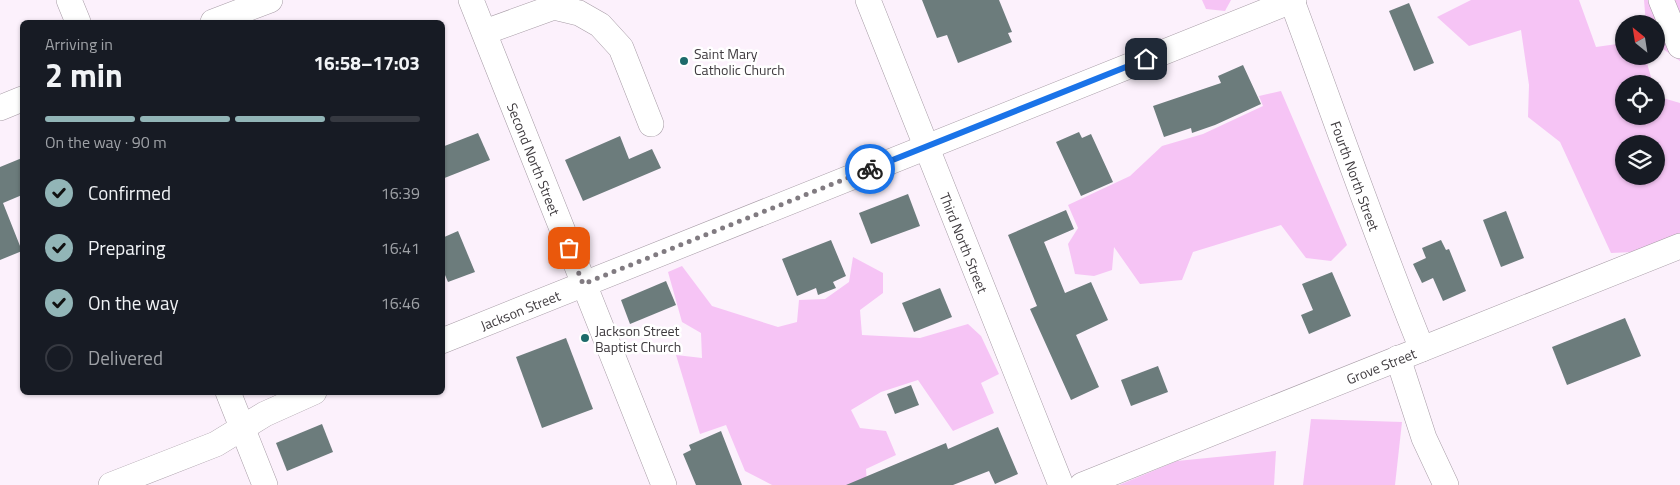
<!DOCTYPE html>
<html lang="en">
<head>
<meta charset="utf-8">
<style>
  :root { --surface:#171b24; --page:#242831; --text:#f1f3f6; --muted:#9ea1a6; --line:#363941; --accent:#92b5b7 }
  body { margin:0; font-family:"Titillium Web",sans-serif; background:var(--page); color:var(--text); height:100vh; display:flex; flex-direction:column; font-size:19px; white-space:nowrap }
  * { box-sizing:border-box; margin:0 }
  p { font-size:16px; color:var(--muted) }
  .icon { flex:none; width:28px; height:28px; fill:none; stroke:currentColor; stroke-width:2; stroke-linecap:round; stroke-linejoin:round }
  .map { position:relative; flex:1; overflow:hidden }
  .side { position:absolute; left:20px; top:20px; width:425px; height:375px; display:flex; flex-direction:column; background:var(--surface); border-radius:8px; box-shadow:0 1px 4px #0004 }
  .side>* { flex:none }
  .needle { width:32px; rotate:330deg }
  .fabs { position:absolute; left:1615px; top:15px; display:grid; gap:10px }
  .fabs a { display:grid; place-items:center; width:50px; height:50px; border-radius:50%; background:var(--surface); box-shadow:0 1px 4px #0004; font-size:25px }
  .pin { position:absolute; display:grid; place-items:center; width:42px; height:42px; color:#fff; margin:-21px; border-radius:10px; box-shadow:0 2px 8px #0006 }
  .courier { position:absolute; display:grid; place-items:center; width:50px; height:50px; margin:-25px; border:4px solid #1a73e8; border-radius:50%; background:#fff; color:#222; box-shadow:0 1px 6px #0007 }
  .summary em { font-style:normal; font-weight:700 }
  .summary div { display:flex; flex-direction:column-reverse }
  .summary { display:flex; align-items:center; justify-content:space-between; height:85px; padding:0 25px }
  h1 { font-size:32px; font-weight:700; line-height:38px }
  .bar { display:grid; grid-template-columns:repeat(4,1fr); gap:8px 5px; align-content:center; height:60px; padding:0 25px }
  .bar i { height:6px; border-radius:4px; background:var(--line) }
  .bar .current { background:var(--accent) }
  .bar p { grid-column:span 4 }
  ol { padding:0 25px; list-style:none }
  li { display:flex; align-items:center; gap:15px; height:55px }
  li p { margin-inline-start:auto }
  li .icon { padding:5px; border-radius:50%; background:var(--accent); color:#111; stroke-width:4 }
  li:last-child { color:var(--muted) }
  li i { width:28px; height:28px; border:2px solid var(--line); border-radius:50% }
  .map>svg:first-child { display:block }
  .green { fill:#f6c4f5; fill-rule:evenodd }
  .building { fill:#6c7c7c }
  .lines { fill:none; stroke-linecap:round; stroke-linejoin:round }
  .minor-casing { stroke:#a79ca6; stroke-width:26 }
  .minor { stroke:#fff; stroke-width:25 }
  .done { stroke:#817b81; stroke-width:5; stroke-dasharray:0 9 }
  .route { stroke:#1a73e8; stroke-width:6 }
  .poi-dot { fill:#1d6a6b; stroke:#fff; stroke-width:2 }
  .labels { text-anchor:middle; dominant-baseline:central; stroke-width:5; stroke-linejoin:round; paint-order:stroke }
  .poi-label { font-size:14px; fill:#3f3b3f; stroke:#fff; text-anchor:start }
  .street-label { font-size:14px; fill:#3f3b3f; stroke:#fff }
</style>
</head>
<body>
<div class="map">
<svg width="1680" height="485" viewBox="0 0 1680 485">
  <rect width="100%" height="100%" fill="#fcf1fc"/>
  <g class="green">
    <polygon points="1202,0 1231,0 1225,11 1206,9"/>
    <path d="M1471,0H1579L1596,47L1624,43V56H1645L1653,84H1624V116H1656V96L1680,103V239L1655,251L1611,253L1560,142L1528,117L1529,85L1521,30L1469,46L1437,17ZM1624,144H1656V176H1624Z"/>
    <polygon points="1644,0 1680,0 1680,61 1656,44 1656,24 1646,24"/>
    <polygon points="1281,91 1347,245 1331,261 1306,258 1281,225 1193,252 1182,280 1140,284 1114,247 1112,270 1094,276 1075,274 1068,244 1078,228 1068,205 1130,176 1162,146 1203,134 1263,106 1259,96"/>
    <polygon points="853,257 883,273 883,293 860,310 862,335 920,338 968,324 981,336 999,374 981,383 994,413 953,431 918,380 881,392 851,410 860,428 886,431 896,455 866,469 867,484 863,485 772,485 745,471 726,425 700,434 676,355 702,358 701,333 682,322 668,272 682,266 712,306 778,327 797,322 799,300 825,299 849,282"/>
    <polygon points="1311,419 1402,422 1395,485 1303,485"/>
    <polygon points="1276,451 1274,485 1119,485 1177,461"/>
  </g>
  <g class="building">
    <polygon points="922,0 999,0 1012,32 1008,33 1012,42 958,63 947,35 937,38"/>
    <polygon points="1409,3 1434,63 1414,71 1389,11"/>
    <polygon points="1243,65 1261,104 1215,125 1192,133 1191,128 1164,137 1153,106 1221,83 1218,76"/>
    <polygon points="1079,132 1082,138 1091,134 1113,182 1081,196 1056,142"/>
    <polygon points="478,133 490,160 442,179 442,147"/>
    <polygon points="620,136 629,159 652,149 661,168 583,201 565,160"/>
    <polygon points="22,158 22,195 3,203 22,251 0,260 0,167"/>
    <polygon points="908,194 920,226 871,244 859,213"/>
    <polygon points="1066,210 1074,229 1044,242 1065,293 1091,282 1108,320 1076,335 1099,387 1071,400 1030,309 1037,306 1008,235"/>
    <polygon points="1506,211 1524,258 1501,267 1483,220"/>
    <polygon points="458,231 475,272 448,282 442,268 442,238"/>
    <polygon points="831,240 846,276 833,282 836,288 818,295 816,288 797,296 782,259"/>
    <polygon points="1441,240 1446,250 1449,249 1466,291 1443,301 1433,278 1422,283 1413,264 1426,258 1422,248"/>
    <polygon points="1332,272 1351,316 1309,334 1301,315 1313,310 1302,284"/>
    <polygon points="666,281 676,305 630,324 621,300"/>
    <polygon points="940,288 952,317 914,332 902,303"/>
    <polygon points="1625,318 1641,356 1567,385 1552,347"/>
    <polygon points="566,338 593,409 542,428 516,357"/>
    <polygon points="1158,366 1168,392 1131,406 1121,380"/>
    <polygon points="911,385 919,405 895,414 887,394"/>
    <polygon points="322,424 333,452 287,471 276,443"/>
    <polygon points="998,427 1018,474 995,484 989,471 953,485 846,485 946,443 948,449"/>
    <polygon points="721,431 742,485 696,485 683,454 691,450 689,445"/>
  </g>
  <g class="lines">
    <g class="minor-casing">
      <g id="minor">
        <polyline points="69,0 78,22"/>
        <path id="s1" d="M471,0L664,485"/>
        <path id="s2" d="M868,0L1061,485"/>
        <polyline points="1661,0 1680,46"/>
        <path id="s3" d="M1292,1C1335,117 1375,234 1422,349"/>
        <polyline points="213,22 270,0"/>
        <polyline points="485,32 554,7 579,13 600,25 621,48 651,124"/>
        <polyline points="0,108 22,99"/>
        <path id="s4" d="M442,341L1294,0"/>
        <polyline points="1398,358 1424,438 1446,485"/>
        <polyline points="228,392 265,485"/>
        <polyline points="111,485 216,444 265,414 314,392"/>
        <path id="s5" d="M1082,485L1680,246"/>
      </g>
    </g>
    <use href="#minor" class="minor"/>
  </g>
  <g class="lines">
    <polyline class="done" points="569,248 583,284 870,169"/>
    <polyline class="route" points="870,169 1146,59"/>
  </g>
  <g class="poi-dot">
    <circle cx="684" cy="61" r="5"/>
    <circle cx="585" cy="338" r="5"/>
  </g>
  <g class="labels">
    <g class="poi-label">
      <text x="694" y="53">Saint Mary<tspan x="694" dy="16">Catholic Church</tspan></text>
      <text x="595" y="330">Jackson Street<tspan x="595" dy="16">Baptist Church</tspan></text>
    </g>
    <g class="street-label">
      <text stroke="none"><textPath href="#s1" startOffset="171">Second North Street</textPath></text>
      <text stroke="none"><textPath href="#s3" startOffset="186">Fourth North Street</textPath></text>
      <text stroke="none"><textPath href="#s2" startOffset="261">Third North Street</textPath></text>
      <text stroke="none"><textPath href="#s4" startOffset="84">Jackson Street</textPath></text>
      <text stroke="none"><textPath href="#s5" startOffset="322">Grove Street</textPath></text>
    </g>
  </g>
</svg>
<div class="fabs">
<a><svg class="needle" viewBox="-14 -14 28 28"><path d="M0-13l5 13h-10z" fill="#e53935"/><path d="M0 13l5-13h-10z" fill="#9ea1a6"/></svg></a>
<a><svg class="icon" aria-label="locate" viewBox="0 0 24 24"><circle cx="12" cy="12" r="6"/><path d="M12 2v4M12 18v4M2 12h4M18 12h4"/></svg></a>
<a><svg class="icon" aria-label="layers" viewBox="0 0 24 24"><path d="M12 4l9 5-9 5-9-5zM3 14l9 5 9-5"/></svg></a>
</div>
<div class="pin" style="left:569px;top:248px;background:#ea580c"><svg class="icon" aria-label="bag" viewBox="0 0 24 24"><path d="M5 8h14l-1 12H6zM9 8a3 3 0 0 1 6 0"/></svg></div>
<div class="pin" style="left:1146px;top:59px;background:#1f2937"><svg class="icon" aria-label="home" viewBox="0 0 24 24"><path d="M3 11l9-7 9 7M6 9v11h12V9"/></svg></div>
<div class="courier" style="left:870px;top:169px"><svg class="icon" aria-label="bike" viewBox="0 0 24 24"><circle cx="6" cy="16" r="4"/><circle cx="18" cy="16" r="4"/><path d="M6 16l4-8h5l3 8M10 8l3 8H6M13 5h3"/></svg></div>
<section class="side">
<div class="summary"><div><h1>2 min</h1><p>Arriving in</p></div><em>16:58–17:03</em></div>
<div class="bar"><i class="current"></i><i class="current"></i><i class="current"></i><i></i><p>On the way · 90 m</p></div>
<ol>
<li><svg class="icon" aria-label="check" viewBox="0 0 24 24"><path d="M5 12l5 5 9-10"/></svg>Confirmed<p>16:39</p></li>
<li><svg class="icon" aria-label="check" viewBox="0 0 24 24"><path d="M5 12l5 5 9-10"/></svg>Preparing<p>16:41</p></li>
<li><svg class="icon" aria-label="check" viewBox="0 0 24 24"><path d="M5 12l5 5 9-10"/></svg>On the way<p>16:46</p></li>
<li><i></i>Delivered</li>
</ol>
</section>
</div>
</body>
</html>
